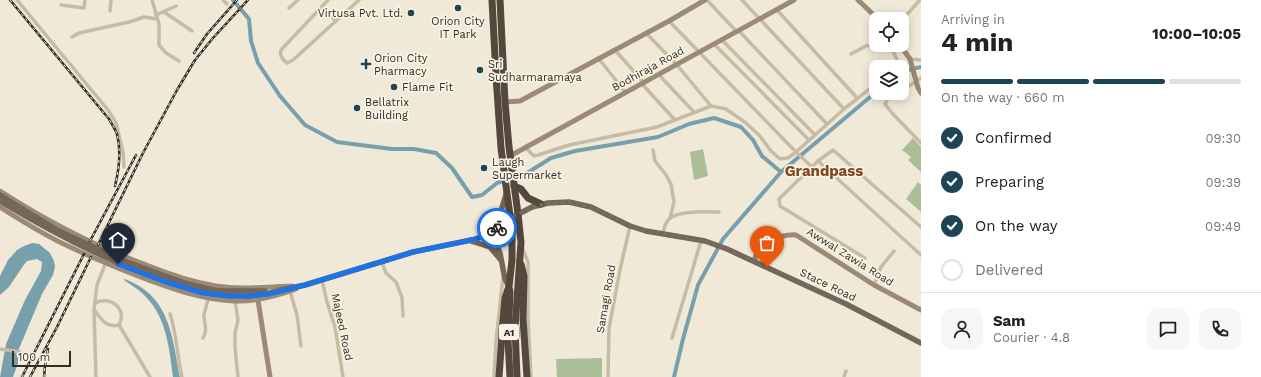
<!DOCTYPE html>
<html lang="en">
<head>
<meta charset="utf-8">
<style>
  :root { --surface:#fff; --page:#f6f6f6; --text:#222; --muted:#767676; --line:#e0e0e0; --accent:#1d4553 }
  body { margin:0; font-family:"Work Sans",sans-serif; background:var(--page); color:var(--text); height:100vh; display:flex; flex-direction:column; font-size:15px; white-space:nowrap }
  * { box-sizing:border-box; margin:0 }
  p { font-size:13px; color:var(--muted) }
  .icon { flex:none; width:22px; height:22px; fill:none; stroke:currentColor; stroke-width:2; stroke-linecap:round; stroke-linejoin:round }
  .map { position:relative; flex:1; overflow:hidden }
  .side { display:flex; flex-direction:column; background:var(--surface); width:340px }
  .side>* { flex:none }
  .controls { position:absolute; left:869px; top:12px; display:grid; gap:8px }
  .controls a { display:grid; place-items:center; width:40px; height:40px; border-radius:8px; background:var(--surface); box-shadow:0 2px 10px #0003; font-size:20px }
  .scale { position:absolute; left:12px; bottom:10px; width:59px; box-sizing:border-box; padding-left:4px; border:2px solid #332c26; border-top:0; font-size:11px; line-height:14px; white-space:nowrap; color:#332c26; -webkit-text-stroke:3px #f8f3e4; paint-order:stroke }
  .pin { position:absolute; display:grid; place-items:center; width:34px; height:34px; color:#fff; margin:-41px -17px; border-radius:50% 50% 50% 0; rotate:-45deg; box-shadow:0 0 4px #0007 }
  .pin .icon { rotate:45deg }
  .courier { position:absolute; display:grid; place-items:center; width:40px; height:40px; margin:-20px; border:3px solid #1a73e8; border-radius:50%; background:#fff; color:#222; box-shadow:0 1px 5px #0007 }
  .head em { font-style:normal; font-weight:700 }
  .head div { display:flex; flex-direction:column-reverse }
  .head { display:flex; align-items:center; justify-content:space-between; height:68px; padding:0 20px }
  h1 { font-size:26px; font-weight:700; line-height:30px }
  .bar { display:grid; grid-template-columns:repeat(4,1fr); gap:6px 4px; align-content:center; height:48px; padding:0 20px }
  .bar i { height:5px; border-radius:3px; background:var(--line) }
  .bar .active { background:var(--accent) }
  .bar p { grid-column:span 4 }
  .line { display:flex; align-items:center; gap:10px; padding:0 20px; border-top:1px solid var(--line) }
  .line div { flex:1 }
  .round { display:grid; place-items:center; flex:none; width:42px; height:42px; border-radius:12px; background:var(--page) }
  ol { padding:0 20px; list-style:none }
  li { display:flex; align-items:center; gap:12px; height:44px }
  li p { margin-inline-start:auto }
  li .icon { padding:4px; border-radius:50%; background:var(--accent); color:#fff; stroke-width:4 }
  li:last-child { color:var(--muted) }
  li i { width:22px; height:22px; border:2px solid var(--line); border-radius:50% }
  main { display:flex; flex:1; min-height:0 }
  .map>svg:first-child { display:block }
  .green { fill:#abbe98 }
  .water { fill:#78a0ac }
  .lines { fill:none; stroke-linecap:round; stroke-linejoin:round }
  .canal { stroke:#78a0ac; stroke-width:4 }
  .street { stroke:#c7bba4; stroke-width:3.5 }
  .secondary { stroke:#9b8a76; stroke-width:5 }
  .primary { stroke:#756757; stroke-width:5.5 }
  .highway { stroke:#54483d; stroke-width:7 }
  .rail-casing { stroke:#332c26; stroke-width:2.5 }
  .rail { stroke:#f8f3e4; stroke-width:1; stroke-dasharray:3; stroke-linecap:butt }
  .primary-bridge { stroke:#756757; stroke-width:5.5 }
  .done { stroke:#756e64; stroke-width:4; stroke-dasharray:0 7.2 }
  .route { stroke:#1a73e8; stroke-width:5 }
  .poi-dot { fill:#1d4553; stroke:#f8f3e4; stroke-width:1.5 }
  .labels { text-anchor:middle; dominant-baseline:central; stroke-width:3.5; stroke-linejoin:round; paint-order:stroke }
  .shield { fill:#f8f3e4; stroke:#6e685f; stroke-width:1 }
  .shield-label { font-size:10px; font-weight:bold; fill:#332c26 }
  .poi-label { font-size:11px; fill:#332c26; stroke:#f8f3e4; text-anchor:start }
  .street-label { font-size:11px; fill:#332c26; stroke:#f8f3e4 }
  .district-label { font-size:15px; font-weight:bold; fill:#804921; stroke:#f8f3e4 }
</style>
</head>
<body>
<main>
<div class="map">
<svg width="921" height="377" viewBox="0 0 921 377">
  <rect width="100%" height="100%" fill="#f0e9d8"/>
  <g class="green">
    <polygon points="913,138 921,147 921,172 908,160 911,157 902,150"/>
    <polygon points="703,149 708,176 694,180 690,152"/>
    <polygon points="918,182 921,185 921,212 906,199"/>
    <polygon points="602,358 602,377 557,377 556,359"/>
  </g>
  <g class="water">
    <polygon points="32,243 39,244 50,253 54,261 55,267 53,275 42,294 18,351 18,363 13,377 0,377 6,344 25,300 41,271 42,262 37,259 27,261 23,266 9,287 0,295 0,276 8,260 17,250 24,246"/>
    <path d="M124,279C170,295 172,336 180,377H173C169,348 167,319 146,297C140,290 131,285 124,280Z"/>
  </g>
  <g class="lines">
    <g class="canal">
      <polyline points="233,0 249,19 251,41 258,63 280,96 305,125 337,142 392,149 414,149 436,153 452,168 472,197 482,195 497,183 506,180"/>
      <polyline points="902,74 908,70 921,67"/>
      <polyline points="512,178 524,175 551,158 575,151 658,137 689,124 714,118 741,127 753,140 762,156 781,172"/>
      <polyline points="674,377 683,339 698,285 723,239 781,172 876,92"/>
    </g>
    <g class="street">
      <polyline points="17,0 108,110 116,123 123,152 124,167"/>
      <polyline points="152,0 159,24 159,45 166,53 179,61"/>
      <polyline points="223,0 227,4"/>
      <path d="M328,0L281,50C279,56 283,60 287,63L293,60L359,0"/>
      <polyline points="707,0 737,32"/>
      <polyline points="742,0 844,109"/>
      <polyline points="61,5 84,8 85,0"/>
      <polyline points="322,7 336,21"/>
      <polyline points="289,8 298,0"/>
      <polyline points="777,10 857,98"/>
      <polyline points="110,11 111,0"/>
      <polyline points="164,12 192,31"/>
      <polyline points="156,15 176,6"/>
      <polyline points="902,20 920,0"/>
      <polyline points="669,21 796,152 812,167"/>
      <polyline points="739,31 827,124"/>
      <polyline points="646,33 677,65 711,106"/>
      <polyline points="72,37 79,33 129,22 144,17 157,19"/>
      <polyline points="722,40 815,135"/>
      <polyline points="714,44 809,140"/>
      <polyline points="890,45 897,60 896,67"/>
      <polyline points="615,50 644,83"/>
      <polyline points="851,54 866,46 876,44"/>
      <polyline points="599,59 626,93"/>
      <polyline points="910,59 921,60"/>
      <polyline points="659,75 694,112"/>
      <polyline points="642,84 675,120"/>
      <polyline points="902,91 921,78"/>
      <polyline points="898,93 889,97 885,104 892,113 921,143"/>
      <polyline points="526,148 534,156 538,155 569,145 657,127 711,106 726,109 746,123 759,135 771,151 780,159 788,158 796,152 844,109 876,84"/>
      <polyline points="653,150 655,161 666,175 671,184 674,202 670,218"/>
      <polyline points="818,161 921,255"/>
      <path d="M663,233C664,228 665,223 669,219C678,210 707,212 719,212"/>
      <polyline points="522,247 528,262 528,317 531,377"/>
      <polyline points="865,258 780,206 779,199 818,161 833,150 921,227"/>
      <polyline points="382,262 386,273 396,282 398,287 402,298 403,316"/>
      <polyline points="322,280 327,302 335,327 343,377"/>
      <polyline points="874,285 881,267 894,251"/>
      <polyline points="290,291 297,315 301,346"/>
      <polyline points="235,301 238,320 235,333 235,347 238,377"/>
      <path d="M95,303C110,295 128,309 119,325"/>
      <path d="M94,310C102,319 105,328 119,325"/>
      <path d="M170,314C177,335 177,356 182,377"/>
      <polyline points="119,325 150,377"/>
      <path d="M203,338C208,330 204,323 204,315C205,310 207,304 208,299"/>
      <polyline points="672,338 701,241"/>
      <polyline points="0,349 21,352"/>
      <polyline points="96,377 94,310 97,285 106,262"/>
      <polyline points="494,377 496,341 503,277"/>
      <polyline points="608,377 609,328 620,270 630,226"/>
      <polyline points="844,377 846,371"/>
    </g>
    <g class="secondary">
      <polyline points="858,0 878,19"/>
      <polyline points="900,45 910,59 918,88 921,93"/>
      <polyline points="505,102 520,101 669,21 705,0"/>
      <polyline points="510,156 794,0"/>
      <path d="M0,191C47,221 96,247 149,266C171,275 193,282 216,286C241,290 266,287 292,286"/>
      <path d="M0,207C22,221 44,235 68,246C91,257 115,267 138,276C169,288 200,299 234,301C255,302 277,296 296,289"/>
      <path d="M754,261C756,255 758,248 763,244C769,239 788,234 796,235L874,285L921,310"/>
      <polyline points="258,300 270,377"/>
    </g>
    <g class="primary">
      <polyline points="507,191 501,211 491,224 491,232 500,253 505,279 509,287"/>
      <polyline points="471,241 490,247 500,259"/>
      <polyline points="281,290 305,285 413,252 476,239 491,232 507,220 532,207 548,203 569,202 591,207 630,226 646,231 705,241 727,249 846,304 921,343"/>
    </g>
    <g class="highway">
      <polyline points="492,0 496,76 501,148 512,231 512,260 509,287 510,292 508,340 510,377"/>
      <polyline points="500,0 505,102 509,147 518,214 521,242 515,328 517,377"/>
      <polyline points="514,186 521,189 528,198 541,204"/>
      <polyline points="521,264 524,276 523,319 527,377"/>
      <polyline points="499,377 503,320 505,298 508,289"/>
    </g>
    <g class="rail-casing">
      <g id="rail">
        <path d="M10,0L109,119C112,124 115,129 117,134C121,150 119,170 115,186"/>
        <polyline points="194,53 207,34 237,0"/>
        <polyline points="90,241 136,155"/>
        <polyline points="98,245 143,153 177,90 195,60 213,38 248,0"/>
        <polyline points="22,377 84,254"/>
        <polyline points="30,377 57,327 91,257"/>
        <polyline points="44,377 45,366 48,349"/>
      </g>
    </g>
    <use href="#rail" class="rail"/>
    <g class="primary-bridge">
      <polyline points="0,195 57,230 119,259 168,277 188,284 218,291 265,291"/>
      <path d="M0,201C48,230 91,253 143,273C189,290 233,305 281,290"/>
    </g>
  </g>
  <g class="lines">
    <path class="done" d="M497,228C523,207 556,195 590,207C609,214 626,226 646,231C665,235 686,236 705,241C727,248 747,258 767,267"/>
    <polyline class="route" points="118,264 166,282 203,293 230,296 248,296 269,294 305,285 413,252 476,239 486,235 497,228"/>
  </g>
  <g class="poi-dot">
    <circle cx="458" cy="8" r="4"/>
    <circle cx="411" cy="13" r="4"/>
    <path d="M364 58h4v4h4v4h-4v4h-4v-4h-4v-4h4z"/>
    <circle cx="480" cy="70" r="4"/>
    <circle cx="394" cy="87" r="4"/>
    <circle cx="357" cy="108" r="4"/>
    <circle cx="484" cy="168" r="4"/>
  </g>
  <g class="labels">
    <rect class="shield" x="499" y="324" width="20" height="16" rx="3"/>
    <g class="shield-label">
      <text x="509" y="332">A1</text>
    </g>
    <g class="poi-label">
      <text x="403" y="13" text-anchor="end">Virtusa Pvt. Ltd.</text>
      <text x="458" y="21" text-anchor="middle">Orion City<tspan x="458" dy="13">IT Park</tspan></text>
      <text x="374" y="58">Orion City<tspan x="374" dy="13">Pharmacy</tspan></text>
      <text x="488" y="64">Sri<tspan x="488" dy="13">Sudharmaramaya</tspan></text>
      <text x="402" y="87">Flame Fit</text>
      <text x="365" y="102">Bellatrix<tspan x="365" dy="13">Building</tspan></text>
      <text x="492" y="162">Laugh<tspan x="492" dy="13">Supermarket</tspan></text>
    </g>
    <g class="street-label">
      <text transform="translate(648 69) rotate(-29)">Bodhiraja Road</text>
      <text transform="translate(850 257) rotate(32)">Awwal Zawia Road</text>
      <text transform="translate(828 285) rotate(26)">Stace Road</text>
      <text transform="translate(606 299) rotate(-80)">Samagi Road</text>
      <text transform="translate(342 327) rotate(78)">Majeed Road</text>
    </g>
    <g class="district-label">
      <text x="824" y="171">Grandpass</text>
    </g>
  </g>
</svg>
<div class="controls">
<a><svg class="icon" aria-label="locate" viewBox="0 0 24 24"><circle cx="12" cy="12" r="6"/><path d="M12 2v4M12 18v4M2 12h4M18 12h4"/></svg></a>
<a><svg class="icon" aria-label="layers" viewBox="0 0 24 24"><path d="M12 4l9 5-9 5-9-5zM3 14l9 5 9-5"/></svg></a>
</div>
<div class="scale">100 m</div>
<div class="pin" style="left:767px;top:267px;background:#ea580c"><svg class="icon" aria-label="bag" viewBox="0 0 24 24"><path d="M5 8h14l-1 12H6zM9 8a3 3 0 0 1 6 0"/></svg></div>
<div class="pin" style="left:118px;top:264px;background:#1f2937"><svg class="icon" aria-label="home" viewBox="0 0 24 24"><path d="M3 11l9-7 9 7M6 9v11h12V9"/></svg></div>
<div class="courier" style="left:497px;top:228px"><svg class="icon" aria-label="bike" viewBox="0 0 24 24"><circle cx="6" cy="16" r="4"/><circle cx="18" cy="16" r="4"/><path d="M6 16l4-8h5l3 8M10 8l3 8H6M13 5h3"/></svg></div>
</div>
<section class="side">
<div class="head"><div><h1>4 min</h1><p>Arriving in</p></div><em>10:00–10:05</em></div>
<div class="bar"><i class="active"></i><i class="active"></i><i class="active"></i><i></i><p>On the way · 660 m</p></div>
<ol>
<li><svg class="icon" aria-label="check" viewBox="0 0 24 24"><path d="M5 12l5 5 9-10"/></svg>Confirmed<p>09:30</p></li>
<li><svg class="icon" aria-label="check" viewBox="0 0 24 24"><path d="M5 12l5 5 9-10"/></svg>Preparing<p>09:39</p></li>
<li><svg class="icon" aria-label="check" viewBox="0 0 24 24"><path d="M5 12l5 5 9-10"/></svg>On the way<p>09:49</p></li>
<li><i></i>Delivered</li>
</ol>
<div class="line" style="height:72px"><a class="round"><svg class="icon" aria-label="person" viewBox="0 0 24 24"><circle cx="12" cy="8" r="4"/><path d="M4 21q1-7 8-7t8 7"/></svg></a><div><b>Sam</b><p>Courier · 4.8</p></div><a class="round"><svg class="icon" aria-label="chat" viewBox="0 0 24 24"><path d="M4 5h16v11H9l-5 4z"/></svg></a><a class="round"><svg class="icon" aria-label="phone" viewBox="0 0 24 24"><path d="M5 4h4l2 5-3 2q2 4 5 5l2-3 5 2v4C11 20 4 13 5 4z"/></svg></a></div>
</section>
</main>
</body>
</html>
